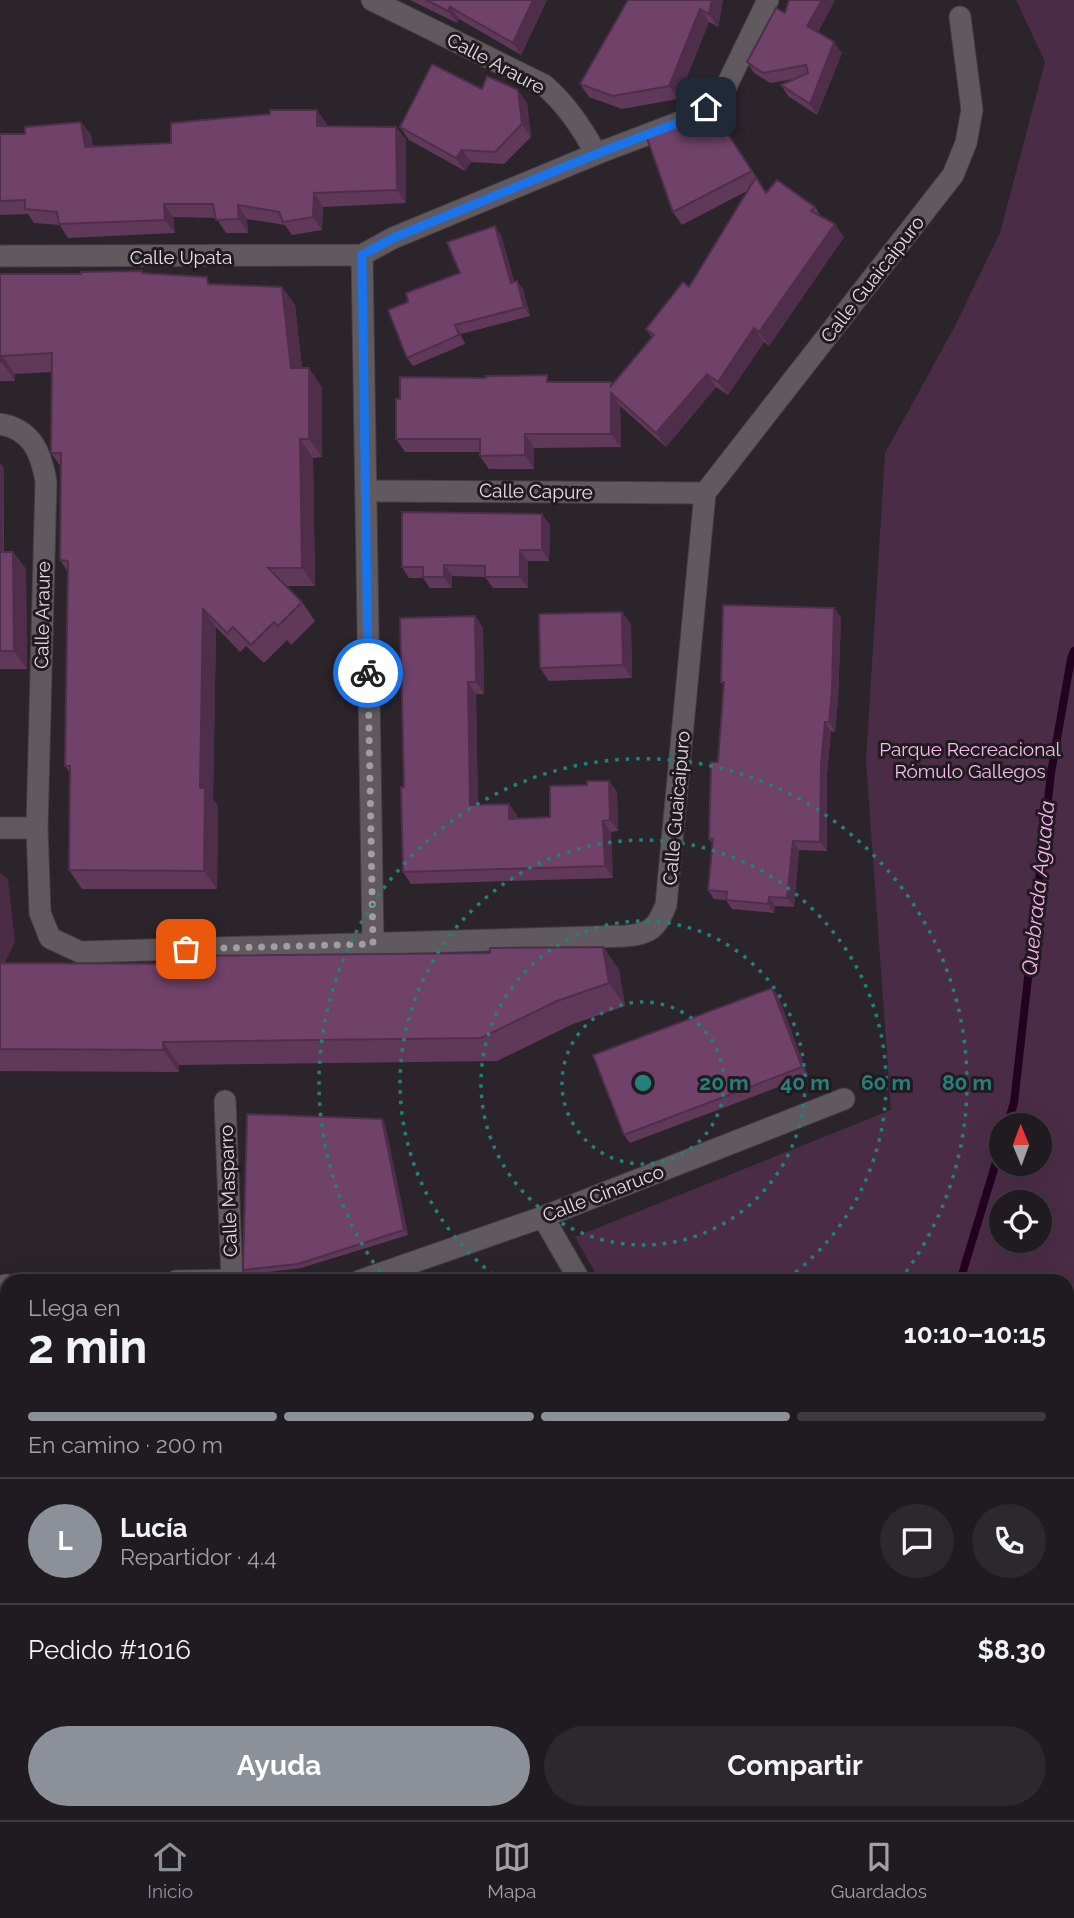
<!DOCTYPE html>
<html lang="es">
<head>
<meta charset="utf-8">
<style>
  :root { --surface:#201b20; --page:#2d282d; --text:#f1f3f6; --muted:#a2a1a5; --line:#3d393e; --accent:#8c9099 }
  body { margin:0; font-family:Raleway,sans-serif; background:var(--page); color:var(--text); height:100vh; display:flex; flex-direction:column; font-size:26px; white-space:nowrap }
  * { box-sizing:border-box; margin:0 }
  p { font-size:23px; color:var(--muted) }
  .icon { flex:none; width:38px; height:38px; fill:none; stroke:currentColor; stroke-width:2; stroke-linecap:round; stroke-linejoin:round }
  .map { position:relative; flex:1; overflow:hidden }
  .sheet { position:absolute; left:0px; top:1274px; width:1074px; height:546px; display:flex; flex-direction:column; background:var(--surface); border-radius:21px 21px 0 0; box-shadow:0 7px 28px #0002,0 0 0 2px var(--line) }
  .sheet>* { flex:none }
  .needle { width:46px; rotate:359deg }
  .fabs { position:absolute; left:989px; top:1113px; display:grid; gap:14px }
  .fabs a { display:grid; place-items:center; width:63px; height:63px; border-radius:50%; background:var(--surface); box-shadow:0 7px 28px #0002,0 0 0 2px var(--line); font-size:35px }
  .pin { position:absolute; display:grid; place-items:center; width:60px; height:60px; color:#fff; margin:-30px; border-radius:14px; box-shadow:0 4px 10px #0006 }
  .courier { position:absolute; display:grid; place-items:center; width:70px; height:70px; margin:-35px; border:5px solid #1a73e8; border-radius:50%; background:#fff; color:#222; box-shadow:0 2px 9px #0007 }
  .head em { font-style:normal; font-weight:700 }
  .head div { display:flex; flex-direction:column-reverse }
  .head { display:flex; align-items:center; justify-content:space-between; height:119px; padding:0 28px }
  h1 { font-size:46px; font-weight:700; line-height:52px }
  .bar { display:grid; grid-template-columns:repeat(4,1fr); gap:10px 7px; align-content:center; height:84px; padding:0 28px }
  .bar i { height:9px; border-radius:5px; background:var(--line) }
  .bar .selected { background:var(--accent) }
  .bar p { grid-column:span 4 }
  .line { display:flex; align-items:center; gap:18px; padding:0 28px; border-top:2px solid var(--line) }
  .line div { flex:1 }
  .round { display:grid; place-items:center; flex:none; width:74px; height:74px; border-radius:37px; background:var(--page) }
  .action { display:flex; gap:14px; margin-top:auto; padding:14px 28px }
  .action a { flex:1; height:80px; border-radius:42px; background:var(--accent); color:#fff; font-size:28px; font-weight:700; line-height:80px; text-align:center }
  .action a+a { background:var(--page); color:var(--text) }
  .tab-bar { display:flex; justify-content:space-around; align-items:center; height:98px; border-top:2px solid var(--line); background:var(--surface); font-size:19px; color:var(--muted) }
  .tab-bar a { display:grid; justify-items:center; gap:4px }
  .tab-bar .selected { color:var(--accent) }
  .map>svg:first-child { display:block }
  .green { fill:#4b2c47; fill-rule:evenodd }
  .lines { fill:none; stroke-linecap:round; stroke-linejoin:round }
  .stream { stroke:#240021; stroke-width:8 }
  .minor-casing { stroke:#453f44; stroke-width:23 }
  .highway-casing { stroke:#453f44; stroke-width:23 }
  .minor { stroke:#60595f; stroke-width:21 }
  .highway { stroke:#e97edc; stroke-width:21 }
  .wall { fill:#60395a }
  .shaded-wall { fill:#4e2e4a }
  .building { fill:#704269; stroke:#4e2e4a; stroke-width:2 }
  .done { stroke:#a39da2; stroke-width:7; stroke-dasharray:0 12.6 }
  .route { stroke:#1a73e8; stroke-width:9 }
  .ring { fill:none; stroke:#24807a; stroke-width:3.5; stroke-dasharray:3.5 7 }
  .labels { text-anchor:middle; dominant-baseline:central; stroke-width:6; stroke-linejoin:round; paint-order:stroke }
  .street-label { font-size:19px; fill:#e3dee2; stroke:#211b20 }
  .park-label { font-size:19px; fill:#f7bcee; stroke:#211b20 }
  .water-label { font-size:21px; font-style:italic; fill:#fab1ef; stroke:#211b20 }
  .centre { fill:#24807a; stroke:#211b20; stroke-width:3.5 }
  .ring-label { font-size:21px; text-anchor:middle; font-weight:bold; fill:#24807a; stroke:#211b20; stroke-width:6; stroke-linejoin:round; paint-order:stroke }
</style>
</head>
<body>
<div class="map">
<svg width="1074" height="1820" viewBox="0 0 1074 1820">
  <rect width="100%" height="100%" fill="#2b242a"/>
  <g class="green">
    <path d="M1016,0H1074V1352L1068,1356V1281H600L575,1237L891,1110L866,761L885,453L954,328L1000,233L1045,62ZM1040,1125V1164H1001V1125ZM1040,1202V1241H1001V1202Z"/>
    <polygon points="0,873 8,879 15,942 0,973"/>
    <polygon points="1074,1397 1074,1677 1068,1692 1068,1402"/>
    <polygon points="399,1813 1021,1813 1019,1820 364,1820"/>
  </g>
  <g class="lines">
    <g class="stream">
      <polyline points="1007,1125 1014,1103 1051,773 1071,659 1074,651"/>
      <polyline points="960,1281 1001,1146"/>
      <polyline points="729,1820 736,1819 741,1813"/>
    </g>
    <g class="minor-casing">
      <g id="minor">
        <path d="M372,0L544,85C567,105 582,127 596,154"/>
        <polyline points="362,255 373,944"/>
        <polyline points="0,256 362,255 393,238 596,154 680,122 706,107 723,93 768,0"/>
        <path d="M0,424C32,429 41,453 46,481L37,828"/>
        <polyline points="366,491 705,493"/>
        <path d="M0,828H37L40,913L50,938L80,952L626,936C650,934 657,928 666,905L705,493L953,175L966,143L972,110L960,17"/>
        <polyline points="225,1101 232,1281"/>
        <polyline points="543,1217 580,1281"/>
        <polyline points="176,1281 232,1280"/>
        <polyline points="359,1281 543,1217 844,1099"/>
        <polyline points="0,1286 7,1285"/>
        <polyline points="1068,1381 1074,1377"/>
        <polyline points="1068,1718 1074,1718"/>
        <polyline points="0,1752 7,1750"/>
      </g>
    </g>
    <g class="highway-casing">
      <g id="highway">
        <polyline points="1068,1793 1074,1776"/>
        <polyline points="1057,1820 1060,1813"/>
      </g>
    </g>
    <use href="#minor" class="minor"/>
    <use href="#highway" class="highway"/>
  </g>
  <g class="wall">
    <polygon points="410,0 547,0 521,55 459,19 457,23"/>
    <polygon points="628,0 723,0 718,27 709,22 678,99 622,109 589,97 580,84"/>
    <polygon points="789,0 835,0 818,32 842,53 817,115 788,96 781,85 794,79 770,83 754,73 747,62 785,13"/>
    <polygon points="482,89 527,103 531,137 504,164 471,162 465,171 409,140 400,127"/>
    <polygon points="81,122 91,135 93,147 171,143 327,124 327,126 396,127 406,140 406,203 323,207 322,230 292,235 285,225 247,219 248,233 226,233 216,218 173,217 175,233 68,238 60,225 34,223 28,214 0,215 0,134 25,134"/>
    <polygon points="722,123 766,193 815,207 821,216 844,237 769,346 764,342 728,395 716,387 666,447 620,406 621,447 534,448 534,469 489,469 480,456 480,452 405,452 396,439 552,382 612,384 652,338 646,329 689,287 747,191 682,225 673,212"/>
    <polygon points="495,226 501,235 514,281 523,289 530,316 461,334 465,344 413,366 407,358 408,302 460,273"/>
    <polygon points="0,274 143,274 212,284 282,287 295,305 302,368 322,387 322,457 313,458 315,586 286,586 302,602 315,621 291,645 287,640 264,663 246,646 240,652 216,627 213,799 218,806 217,889 82,889 69,870 70,773 65,766 68,572 60,560 61,467 51,453 52,372 15,374 15,381 0,381"/>
    <polygon points="0,463 4,469 4,552 13,552 26,569 27,669 0,669"/>
    <polygon points="550,525 549,561 528,561 528,588 493,588 485,577 452,576 452,588 430,588 423,578 409,578 402,567"/>
    <polygon points="834,608 841,618 838,700 835,732 831,731 827,774 827,851 799,850 794,907 775,906 774,913 732,909 726,900 714,899 708,890 712,843 709,839 718,762 724,686 721,682"/>
    <polygon points="622,612 631,625 632,678 549,681 540,668"/>
    <polygon points="475,616 483,628 484,694 476,694 478,805 509,804 517,815 517,818 550,817 587,785 609,781 617,792 618,831 611,832 613,878 411,884 403,872 404,787"/>
    <polygon points="603,947 619,970 625,1006 573,1024 497,1061 179,1065 179,1072 0,1071 0,963 182,964 490,953"/>
    <polygon points="772,988 778,996 808,1076 630,1143 624,1135"/>
    <polygon points="382,1119 385,1124 408,1235 301,1268 246,1275 243,1270"/>
  </g>
  <g class="shaded-wall">
    <polygon points="533,0 547,0 521,55 513,43"/>
    <polygon points="712,0 723,0 718,27 709,14"/>
    <polygon points="822,0 835,0 815,37 807,26"/>
    <polygon points="450,7 459,19 457,23 448,11"/>
    <polygon points="700,9 709,22 678,99 669,86"/>
    <polygon points="834,42 842,53 817,115 810,104"/>
    <polygon points="518,90 527,103 531,137 522,124"/>
    <polygon points="317,110 327,124 326,140 317,126"/>
    <polygon points="81,122 91,135 94,160 85,147"/>
    <polygon points="396,127 406,140 406,203 397,190"/>
    <polygon points="462,150 471,162 465,171 456,158"/>
    <polygon points="314,193 323,207 322,230 313,217"/>
    <polygon points="164,204 173,217 175,233 165,220"/>
    <polygon points="238,205 247,219 248,233 239,219"/>
    <polygon points="835,224 844,237 769,346 759,332"/>
    <polygon points="495,226 501,235 517,291 511,283"/>
    <polygon points="517,281 523,289 530,316 524,307"/>
    <polygon points="282,287 295,305 304,386 291,368"/>
    <polygon points="455,325 461,334 465,344 459,335"/>
    <polygon points="754,328 764,342 728,395 718,382"/>
    <polygon points="2,356 15,374 15,381 2,362"/>
    <polygon points="309,368 322,387 322,457 309,439"/>
    <polygon points="707,374 716,387 666,447 656,433"/>
    <polygon points="611,393 620,406 621,447 611,434"/>
    <polygon points="525,434 534,448 534,469 525,455"/>
    <polygon points="300,439 313,458 315,586 302,568"/>
    <polygon points="0,463 4,469 3,570 0,565"/>
    <polygon points="542,514 550,525 549,561 542,550"/>
    <polygon points="520,550 528,561 528,588 520,577"/>
    <polygon points="13,552 26,569 27,669 14,651"/>
    <polygon points="444,565 452,576 452,588 444,577"/>
    <polygon points="834,608 841,618 838,700 835,732 829,722"/>
    <polygon points="203,609 216,627 213,799 218,806 217,889 204,871 200,788"/>
    <polygon points="622,612 631,625 632,678 623,665"/>
    <polygon points="475,616 483,628 484,694 476,682"/>
    <polygon points="468,682 476,694 478,816 470,805"/>
    <polygon points="825,722 831,731 827,774 827,851 820,842 821,765"/>
    <polygon points="609,781 617,792 618,831 610,820"/>
    <polygon points="509,804 517,815 517,830 509,819"/>
    <polygon points="603,821 611,832 613,878 605,866"/>
    <polygon points="793,841 799,850 794,907 787,898"/>
    <polygon points="769,897 775,906 774,913 768,904"/>
    <polygon points="603,947 619,970 625,1006 609,983"/>
    <polygon points="772,988 778,996 808,1076 802,1067"/>
    <polygon points="163,1042 179,1065 179,1072 163,1050"/>
    <polygon points="382,1119 385,1124 408,1235 404,1230"/>
  </g>
  <g class="building">
    <polygon points="426,0 533,0 513,43 450,7 448,11"/>
    <polygon points="628,0 712,0 709,14 700,9 669,86 613,96 580,84"/>
    <polygon points="789,0 822,0 807,26 834,42 810,104 781,85 808,73 806,65 763,73 747,62 776,8 785,13"/>
    <polygon points="432,64 482,89 487,76 518,90 522,124 495,152 462,150 456,158 400,127"/>
    <polygon points="270,110 317,110 317,126 396,127 397,190 314,193 313,217 283,222 279,212 238,205 239,219 216,220 213,204 164,204 165,220 59,224 57,212 25,209 25,200 0,201 0,134 25,134 25,127 81,122 85,147 171,143 171,123 270,114"/>
    <polygon points="713,111 752,171 673,212 647,138"/>
    <polygon points="756,177 766,193 777,180 815,207 811,211 835,224 759,332 754,328 718,382 707,374 656,433 611,393 611,434 525,434 525,455 480,456 480,439 396,439 396,399 400,399 400,377 486,378 486,376 547,375 547,382 611,382 611,386 654,335 646,329 683,282 689,287"/>
    <polygon points="495,226 511,283 517,281 524,307 455,325 459,335 407,358 388,310 408,302 406,293 460,273 447,242"/>
    <polygon points="142,271 142,273 207,277 208,284 282,287 291,368 309,368 309,439 300,439 302,568 268,568 302,602 278,626 274,622 251,645 233,627 227,633 203,609 200,788 205,788 204,871 69,870 70,766 65,766 68,561 60,560 61,453 51,453 52,353 2,356 2,362 0,362 0,274 81,274 81,272"/>
    <polygon points="402,512 542,514 542,550 520,550 520,577 485,577 485,566 444,565 444,577 423,577 423,567 402,567"/>
    <polygon points="0,552 13,552 14,651 0,651"/>
    <polygon points="723,605 834,608 832,691 829,722 825,722 821,765 820,842 793,841 787,898 769,897 768,904 726,900 727,892 708,890 713,839 709,839 711,762 718,762 724,682 721,682"/>
    <polygon points="622,612 623,665 540,668 539,614"/>
    <polygon points="475,616 476,682 468,682 470,805 509,804 509,819 550,817 550,786 587,785 587,781 609,781 610,820 603,821 605,866 403,872 401,787 404,787 400,618"/>
    <polygon points="603,947 609,983 557,1001 481,1038 163,1042 163,1050 0,1049 0,963 182,964 182,956 490,953 490,948"/>
    <polygon points="772,988 802,1067 624,1135 593,1055"/>
    <polygon points="247,1114 382,1119 404,1230 298,1264 243,1270"/>
  </g>
  <g class="lines">
    <polyline class="done" points="186,949 373,944 368,673"/>
    <polyline class="route" points="368,673 362,255 393,238 596,154 680,122 706,107"/>
  </g>
  <g class="ring">
    <circle cx="643" cy="1083" r="81"/>
    <circle cx="643" cy="1083" r="162"/>
    <path d="M502 1281A243 243 0 1 1 784 1281"/>
    <path d="M386 1280A324 324 0 1 1 900 1280"/>
  </g>
  <g class="labels">
    <g class="street-label">
      <text transform="translate(496 63) rotate(28)">Calle Araure</text>
      <text x="181" y="257">Calle Upata</text>
      <text transform="translate(872 279) rotate(-52)">Calle Guaicaipuro</text>
      <text transform="translate(536 491) rotate(1)">Calle Capure</text>
      <text transform="translate(42 615) rotate(-89)">Calle Araure</text>
      <text transform="translate(676 808) rotate(-85)">Calle Guaicaipuro</text>
      <text transform="translate(228 1191) rotate(-92)">Calle Masparro</text>
      <text transform="translate(603 1193) rotate(-21)">Calle Cinaruco</text>
    </g>
    <g class="park-label">
      <text x="970" y="749">Parque Recreacional<tspan x="970" dy="22">Rómulo Gallegos</tspan></text>
    </g>
    <g class="water-label">
      <text transform="translate(1038 888) rotate(-84)">Quebrada Aguada</text>
    </g>
  </g>
  <circle cx="643" cy="1083" r="10" class="centre"/>
  <g class="ring-label">
    <text x="724" y="1090">20 m</text>
    <text x="805" y="1090">40 m</text>
    <text x="886" y="1090">60 m</text>
    <text x="967" y="1090">80 m</text>
  </g>
</svg>
<div class="fabs">
<a><svg class="needle" viewBox="-14 -14 28 28"><path d="M0-13l5 13h-10z" fill="#e53935"/><path d="M0 13l5-13h-10z" fill="#a2a1a5"/></svg></a>
<a><svg class="icon" aria-label="locate" viewBox="0 0 24 24"><circle cx="12" cy="12" r="6"/><path d="M12 2v4M12 18v4M2 12h4M18 12h4"/></svg></a>
</div>
<div class="pin" style="left:186px;top:949px;background:#ea580c"><svg class="icon" aria-label="bag" viewBox="0 0 24 24"><path d="M5 8h14l-1 12H6zM9 8a3 3 0 0 1 6 0"/></svg></div>
<div class="pin" style="left:706px;top:107px;background:#1f2937"><svg class="icon" aria-label="home" viewBox="0 0 24 24"><path d="M3 11l9-7 9 7M6 9v11h12V9"/></svg></div>
<div class="courier" style="left:368px;top:673px"><svg class="icon" aria-label="bike" viewBox="0 0 24 24"><circle cx="6" cy="16" r="4"/><circle cx="18" cy="16" r="4"/><path d="M6 16l4-8h5l3 8M10 8l3 8H6M13 5h3"/></svg></div>
<section class="sheet">
<div class="head"><div><h1>2 min</h1><p>Llega en</p></div><em>10:10–10:15</em></div>
<div class="bar"><i class="selected"></i><i class="selected"></i><i class="selected"></i><i></i><p>En camino · 200 m</p></div>
<div class="line" style="height:126px"><b class="round" style="background:var(--accent);color:#fff">L</b><div><b>Lucía</b><p>Repartidor · 4.4</p></div><a class="round"><svg class="icon" aria-label="chat" viewBox="0 0 24 24"><path d="M4 5h16v11H9l-5 4z"/></svg></a><a class="round"><svg class="icon" aria-label="phone" viewBox="0 0 24 24"><path d="M5 4h4l2 5-3 2q2 4 5 5l2-3 5 2v4C11 20 4 13 5 4z"/></svg></a></div>
<div class="line" style="height:91px"><div>Pedido #1016</div><b>$8.30</b></div>
<div class="action"><a>Ayuda</a><a>Compartir</a></div>
</section>
</div>
<nav class="tab-bar">
<a class="selected"><svg class="icon" aria-label="home" viewBox="0 0 24 24"><path d="M3 11l9-7 9 7M6 9v11h12V9"/></svg>Inicio</a>
<a><svg class="icon" aria-label="map" viewBox="0 0 24 24"><path d="M3 6l6-2 6 2 6-2v14l-6 2-6-2-6 2zM9 4v14M15 6v14"/></svg>Mapa</a>
<a><svg class="icon" aria-label="saved" viewBox="0 0 24 24"><path d="M7 4h10v16l-5-4-5 4z"/></svg>Guardados</a>
</nav>
</body>
</html>
